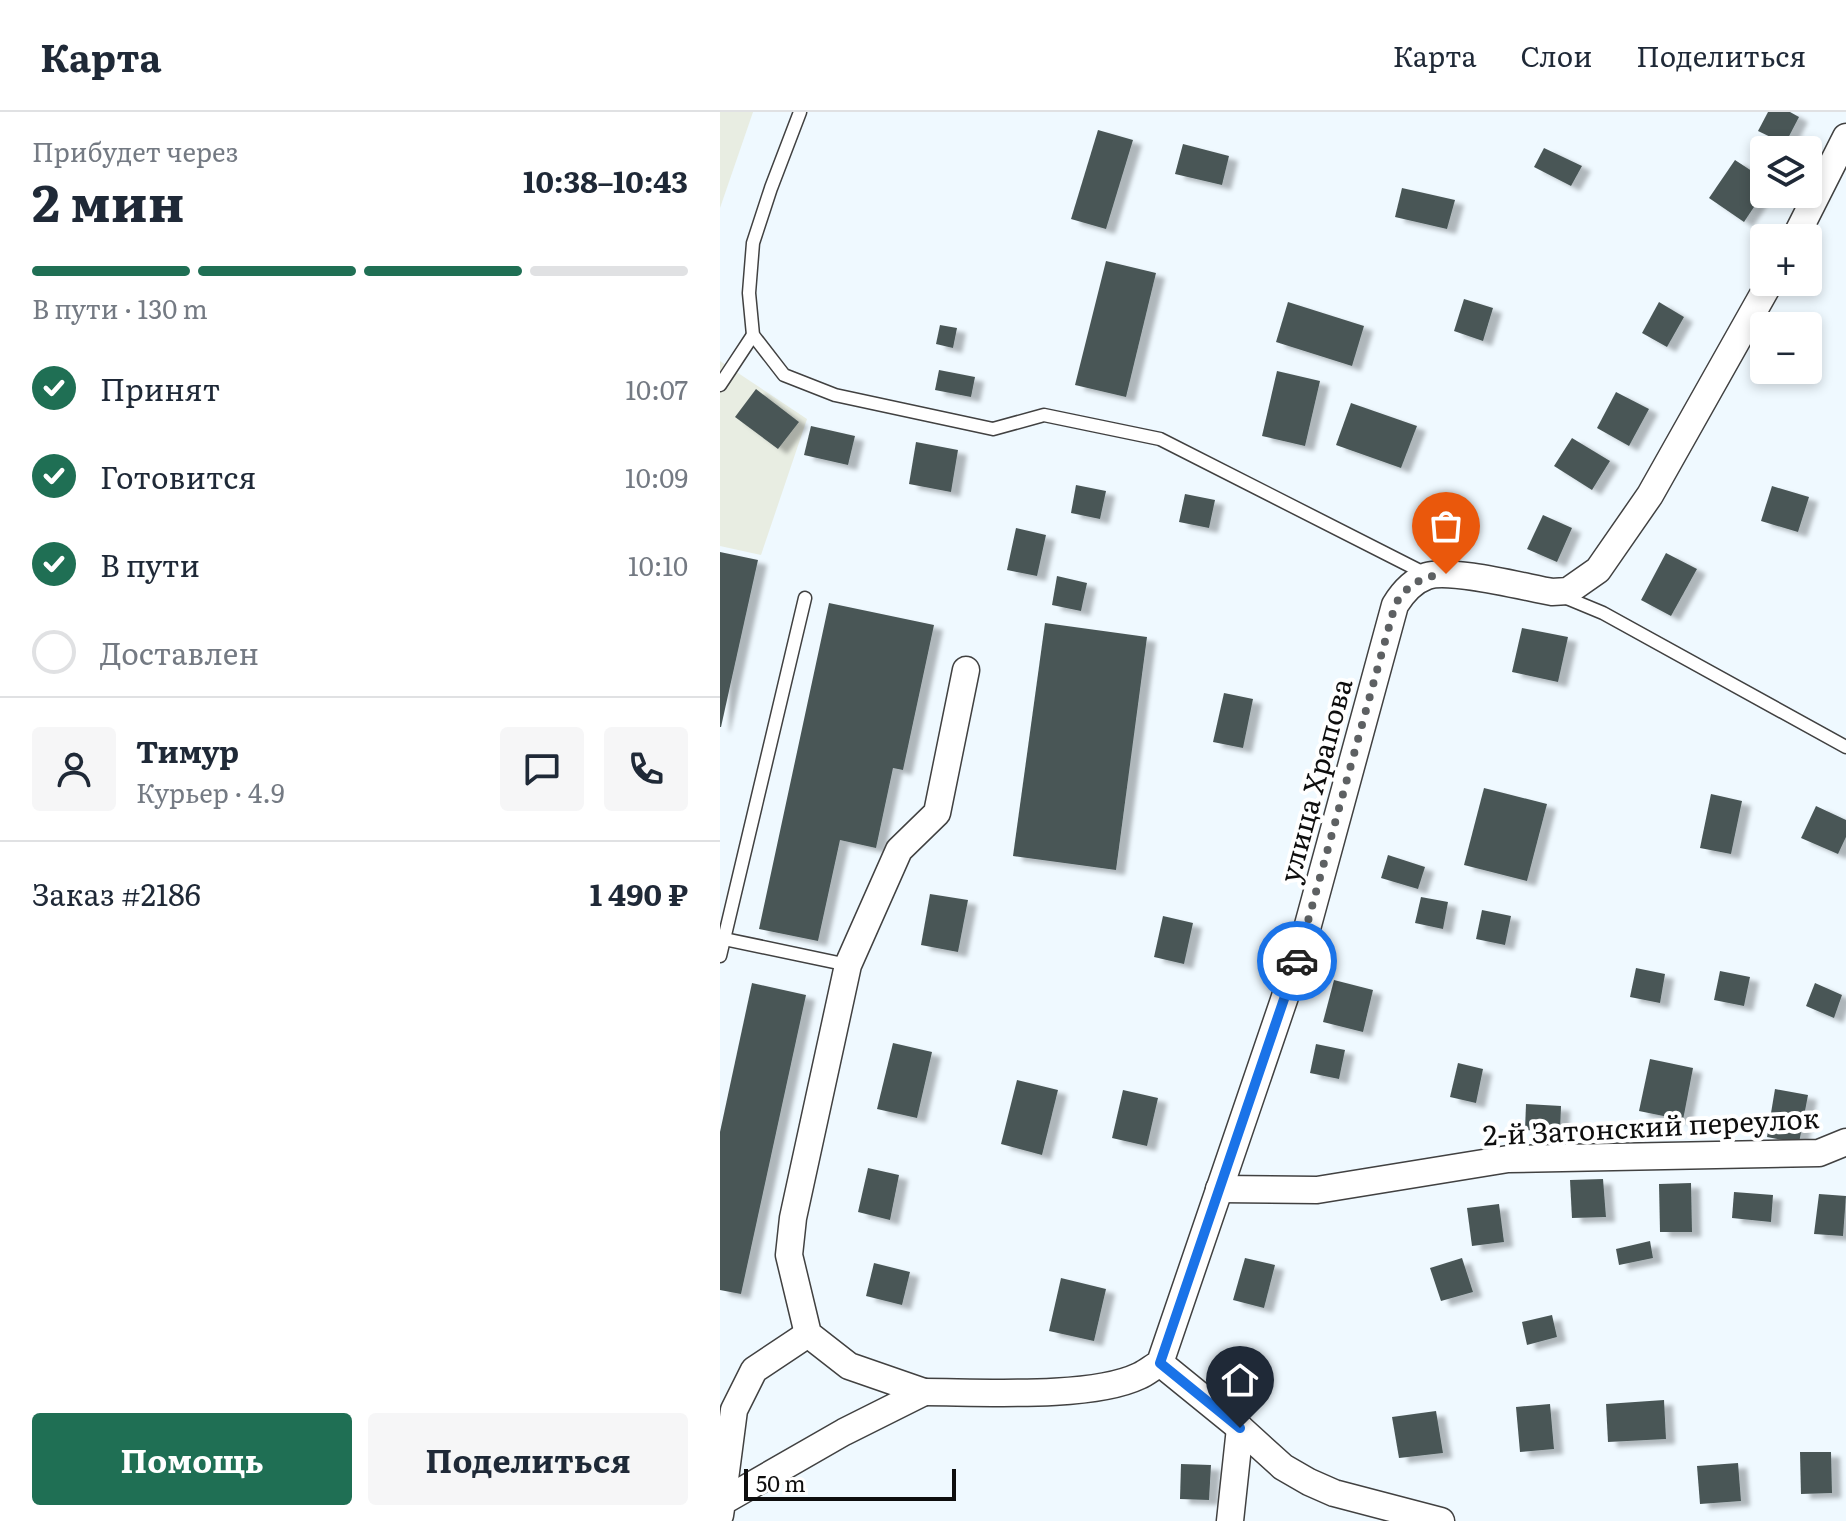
<!DOCTYPE html>
<html lang="ru">
<head>
<meta charset="utf-8">
<style>
  :root { --surface:#fff; --page:#f6f6f7; --text:#1f2937; --muted:#747a83; --line:#e0e1e3; --accent:#1f6f54 }
  body { margin:0; font-family:Literata,serif; background:var(--page); color:var(--text); height:100vh; display:flex; flex-direction:column; font-size:30px; white-space:nowrap }
  * { box-sizing:border-box; margin:0 }
  p { font-size:26px; color:var(--muted) }
  .icon { flex:none; width:44px; height:44px; fill:none; stroke:currentColor; stroke-width:2; stroke-linecap:round; stroke-linejoin:round }
  .map { position:relative; flex:1; overflow:hidden }
  .panel { display:flex; flex-direction:column; background:var(--surface); width:720px }
  .panel>* { flex:none }
  .controls { position:absolute; left:1030px; top:24px; display:grid; gap:16px }
  .controls a { display:grid; place-items:center; width:72px; height:72px; border-radius:8px; background:var(--surface); box-shadow:0 4px 12px #0003; font-size:40px }
  .scale { position:absolute; left:24px; bottom:20px; width:212px; box-sizing:border-box; padding-left:8px; border:4px solid #0e0e0e; border-top:0; font-size:22px; line-height:28px; white-space:nowrap; color:#0e0e0e; -webkit-text-stroke:6px #fff; paint-order:stroke }
  .pin { position:absolute; display:grid; place-items:center; width:68px; height:68px; color:#fff; margin:-82px -34px; border-radius:50% 50% 50% 0; rotate:-45deg; box-shadow:0 0 8px #0007 }
  .pin .icon { rotate:45deg }
  .courier { position:absolute; display:grid; place-items:center; width:80px; height:80px; margin:-40px; border:6px solid #1a73e8; border-radius:50%; background:#fff; color:#222; box-shadow:0 2px 10px #0007 }
  .overview em { font-style:normal; font-weight:700 }
  .overview div { display:flex; flex-direction:column-reverse }
  .overview { display:flex; align-items:center; justify-content:space-between; height:136px; padding:0 32px }
  h1 { font-size:52px; font-weight:700; line-height:60px }
  .bar { display:grid; grid-template-columns:repeat(4,1fr); gap:12px 8px; align-content:center; height:96px; padding:0 32px }
  .bar i { height:10px; border-radius:6px; background:var(--line) }
  .bar .current { background:var(--accent) }
  .bar p { grid-column:span 4 }
  .line { display:flex; align-items:center; gap:20px; padding:0 32px; border-top:2px solid var(--line) }
  .line div { flex:1 }
  .round { display:grid; place-items:center; flex:none; width:84px; height:84px; border-radius:8px; background:var(--page) }
  ol { padding:0 32px; list-style:none }
  li { display:flex; align-items:center; gap:24px; height:88px }
  li p { margin-inline-start:auto }
  li .icon { padding:8px; border-radius:50%; background:var(--accent); color:#fff; stroke-width:4 }
  li:last-child { color:var(--muted) }
  li i { width:44px; height:44px; border:4px solid var(--line); border-radius:50% }
  .primary-button { display:flex; gap:16px; margin-top:auto; padding:16px 32px }
  .primary-button a { flex:1; height:92px; border-radius:8px; background:var(--accent); color:#fff; font-size:32px; font-weight:700; line-height:92px; text-align:center }
  .primary-button a+a { background:var(--page); color:var(--text) }
  header { display:flex; align-items:center; gap:48px; box-sizing:border-box; height:112px; padding:0 40px; background:var(--surface); border-bottom:2px solid var(--line) }
  header strong { font-size:38px }
  nav { display:flex; gap:44px; margin-inline-start:auto; font-size:28px }
  main { display:flex; flex:1; min-height:0 }
  .map>svg:first-child { display:block }
  .industrial { fill:#e8ede2 }
  .building { fill:#4a5757; filter:url(#shadow) }
  .lines { fill:none; stroke-linecap:round; stroke-linejoin:round }
  .lane-casing { stroke:#414141; stroke-width:15 }
  .street-casing { stroke:#414141; stroke-width:29 }
  .lane { stroke:#fff; stroke-width:12 }
  .street { stroke:#fff; stroke-width:26 }
  .done { stroke:#5d6062; stroke-width:8; stroke-dasharray:0 14.4 }
  .route { stroke:#1a73e8; stroke-width:10 }
  .labels { text-anchor:middle; dominant-baseline:central; stroke-width:8; stroke-linejoin:round; paint-order:stroke }
  .street-label { font-size:28px; fill:#0e0e0e; stroke:#fff }
</style>
</head>
<body>
<header>
<strong>Карта</strong>
<nav><a>Карта</a><a>Слои</a><a>Поделиться</a></nav>
</header>
<main>
<section class="panel">
<div class="overview"><div><h1>2 мин</h1><p>Прибудет через</p></div><em>10:38–10:43</em></div>
<div class="bar"><i class="current"></i><i class="current"></i><i class="current"></i><i></i><p>В пути · 130 m</p></div>
<ol>
<li><svg class="icon" aria-label="check" viewBox="0 0 24 24"><path d="M5 12l5 5 9-10"/></svg>Принят<p>10:07</p></li>
<li><svg class="icon" aria-label="check" viewBox="0 0 24 24"><path d="M5 12l5 5 9-10"/></svg>Готовится<p>10:09</p></li>
<li><svg class="icon" aria-label="check" viewBox="0 0 24 24"><path d="M5 12l5 5 9-10"/></svg>В пути<p>10:10</p></li>
<li><i></i>Доставлен</li>
</ol>
<div class="line" style="height:144px"><a class="round"><svg class="icon" aria-label="person" viewBox="0 0 24 24"><circle cx="12" cy="8" r="4"/><path d="M4 21q1-7 8-7t8 7"/></svg></a><div><b>Тимур</b><p>Курьер · 4.9</p></div><a class="round"><svg class="icon" aria-label="chat" viewBox="0 0 24 24"><path d="M4 5h16v11H9l-5 4z"/></svg></a><a class="round"><svg class="icon" aria-label="phone" viewBox="0 0 24 24"><path d="M5 4h4l2 5-3 2q2 4 5 5l2-3 5 2v4C11 20 4 13 5 4z"/></svg></a></div>
<div class="line" style="height:104px"><div>Заказ #2186</div><b>1 490 ₽</b></div>
<div class="primary-button"><a>Помощь</a><a>Поделиться</a></div>
</section>
<div class="map">
<svg width="1126" height="1409" viewBox="0 0 1126 1409">
  <defs>
    <filter id="shadow"><feDropShadow dx="9" dy="5" stdDeviation="2" flood-color="#0004"/></filter>
  </defs>
  <rect width="100%" height="100%" fill="#eff9ff"/>
  <g class="industrial">
    <polygon points="0,0 33,0 0,96"/>
    <polygon points="0,249 87,307 41,443 0,434"/>
  </g>
  <g class="building">
    <polygon points="1048,0 1070,0 1079,5 1065,32 1038,19"/>
    <polygon points="378,18 413,28 386,117 351,107"/>
    <polygon points="463,32 509,44 502,73 455,62"/>
    <polygon points="824,36 862,54 851,74 814,55"/>
    <polygon points="1015,48 1044,67 1044,80 1024,110 989,86"/>
    <polygon points="682,76 735,88 727,117 675,105"/>
    <polygon points="386,149 436,161 406,285 355,273"/>
    <polygon points="744,187 773,196 763,229 734,219"/>
    <polygon points="568,190 644,214 632,254 556,230"/>
    <polygon points="939,190 964,205 947,235 922,221"/>
    <polygon points="220,213 237,216 233,236 216,232"/>
    <polygon points="219,258 255,265 251,285 215,278"/>
    <polygon points="557,259 600,269 585,334 542,324"/>
    <polygon points="36,277 79,310 58,337 15,305"/>
    <polygon points="896,280 929,297 909,334 877,316"/>
    <polygon points="631,291 697,314 681,356 616,333"/>
    <polygon points="91,314 135,324 128,353 84,343"/>
    <polygon points="852,326 890,349 872,378 834,354"/>
    <polygon points="196,330 238,338 231,380 189,372"/>
    <polygon points="356,373 386,379 380,407 351,401"/>
    <polygon points="1052,374 1089,385 1078,420 1041,409"/>
    <polygon points="465,382 495,388 489,416 459,410"/>
    <polygon points="823,403 852,416 837,450 807,437"/>
    <polygon points="296,416 326,423 317,464 287,458"/>
    <polygon points="0,440 38,448 1,615 0,615"/>
    <polygon points="946,441 977,457 951,504 921,488"/>
    <polygon points="337,464 367,471 361,499 332,493"/>
    <polygon points="109,491 214,513 183,658 173,656 156,736 120,728 98,829 39,817"/>
    <polygon points="325,511 427,525 396,758 293,744"/>
    <polygon points="802,516 848,525 838,570 792,560"/>
    <polygon points="504,581 533,587 523,636 493,630"/>
    <polygon points="764,676 827,692 807,769 744,753"/>
    <polygon points="991,682 1022,689 1011,742 980,736"/>
    <polygon points="1096,694 1126,708 1126,725 1118,742 1081,726"/>
    <polygon points="668,743 705,755 698,777 661,766"/>
    <polygon points="210,782 248,788 238,840 201,833"/>
    <polygon points="701,785 728,790 723,817 695,811"/>
    <polygon points="762,798 791,804 785,833 756,827"/>
    <polygon points="443,804 473,811 464,852 434,845"/>
    <polygon points="916,856 945,862 940,891 910,885"/>
    <polygon points="1000,859 1030,865 1024,894 994,888"/>
    <polygon points="614,868 653,878 643,920 603,910"/>
    <polygon points="32,871 86,883 21,1182 0,1178 0,1020"/>
    <polygon points="1095,871 1122,883 1114,906 1086,894"/>
    <polygon points="173,931 212,940 197,1006 157,997"/>
    <polygon points="596,932 625,938 619,967 590,961"/>
    <polygon points="930,947 973,956 963,1008 919,999"/>
    <polygon points="738,951 763,957 756,991 730,985"/>
    <polygon points="297,968 338,978 322,1043 281,1032"/>
    <polygon points="1055,977 1088,983 1079,1031 1047,1025"/>
    <polygon points="403,978 438,986 427,1034 392,1026"/>
    <polygon points="806,992 841,994 840,1020 805,1018"/>
    <polygon points="148,1056 179,1063 170,1108 138,1100"/>
    <polygon points="883,1067 886,1105 852,1106 850,1068"/>
    <polygon points="971,1071 972,1120 940,1120 939,1072"/>
    <polygon points="1014,1080 1053,1083 1051,1110 1012,1106"/>
    <polygon points="1099,1082 1126,1084 1123,1124 1094,1122"/>
    <polygon points="779,1092 784,1130 752,1134 747,1096"/>
    <polygon points="930,1129 933,1146 899,1153 896,1137"/>
    <polygon points="525,1146 555,1153 544,1196 513,1188"/>
    <polygon points="742,1146 753,1180 721,1189 710,1156"/>
    <polygon points="154,1151 190,1160 182,1193 146,1184"/>
    <polygon points="341,1166 386,1177 374,1229 329,1219"/>
    <polygon points="832,1203 837,1225 807,1233 802,1210"/>
    <polygon points="944,1288 946,1327 888,1330 886,1292"/>
    <polygon points="830,1292 834,1337 800,1340 796,1295"/>
    <polygon points="716,1299 723,1341 679,1346 672,1305"/>
    <polygon points="1080,1340 1111,1340 1112,1381 1081,1382"/>
    <polygon points="1018,1351 1021,1389 980,1392 977,1354"/>
    <polygon points="461,1352 491,1353 489,1388 460,1387"/>
  </g>
  <g class="lines">
    <g class="lane-casing">
      <g id="lane">
        <polyline points="80,0 51,76 33,131 29,181 33,223 64,263 115,283 273,317 324,303 440,327 706,462"/>
        <polyline points="0,273 33,223"/>
        <polyline points="842,484 883,501 1126,635"/>
        <polyline points="0,826 128,853"/>
        <polyline points="0,844 85,486"/>
      </g>
    </g>
    <g class="street-casing">
      <g id="street">
        <polyline points="1075,126 1126,25"/>
        <polyline points="499,1077 597,1078 788,1047 1099,1041 1126,1030"/>
        <polyline points="440,1251 520,1316 563,1355 589,1370 614,1381 721,1409"/>
        <path d="M204,1280C260,1280 371,1287 419,1264C426,1261 433,1255 440,1251L582,835L675,493C683,480 693,469 707,464C730,456 804,475 832,480L848,479L878,458L930,383L1050,170"/>
        <polyline points="2,1390 14,1298 34,1258 88,1222"/>
        <polyline points="0,1403 2,1390 124,1320 204,1280 129,1254 88,1222 69,1143 73,1106 128,853 179,738 217,701 246,558"/>
        <polyline points="510,1409 520,1316"/>
      </g>
    </g>
    <use href="#lane" class="lane"/>
    <use href="#street" class="street"/>
  </g>
  <g class="lines">
    <path class="done" d="M577,849L675,493C687,472 703,464 726,462"/>
    <polyline class="route" points="520,1316 440,1251 577,849"/>
  </g>
  <g class="labels">
    <g class="street-label">
      <text transform="translate(594 668) rotate(-75)">улица Храпова</text>
      <text transform="translate(931 1013) rotate(-3)">2-й Затонский переулок</text>
    </g>
  </g>
</svg>
<div class="controls">
<a><svg class="icon" aria-label="layers" viewBox="0 0 24 24"><path d="M12 4l9 5-9 5-9-5zM3 14l9 5 9-5"/></svg></a>
<a>+</a>
<a>−</a>
</div>
<div class="scale">50 m</div>
<div class="pin" style="left:726px;top:462px;background:#ea580c"><svg class="icon" aria-label="bag" viewBox="0 0 24 24"><path d="M5 8h14l-1 12H6zM9 8a3 3 0 0 1 6 0"/></svg></div>
<div class="pin" style="left:520px;top:1316px;background:#1f2937"><svg class="icon" aria-label="home" viewBox="0 0 24 24"><path d="M3 11l9-7 9 7M6 9v11h12V9"/></svg></div>
<div class="courier" style="left:577px;top:849px"><svg class="icon" aria-label="car" viewBox="0 0 24 24"><path d="M5 17H2v-5l4-1 3-4h7l3 4 3 1v5h-3M9 17h6M6 11h13"/><circle cx="7" cy="17" r="2"/><circle cx="17" cy="17" r="2"/></svg></div>
</div>
</main>
</body>
</html>
